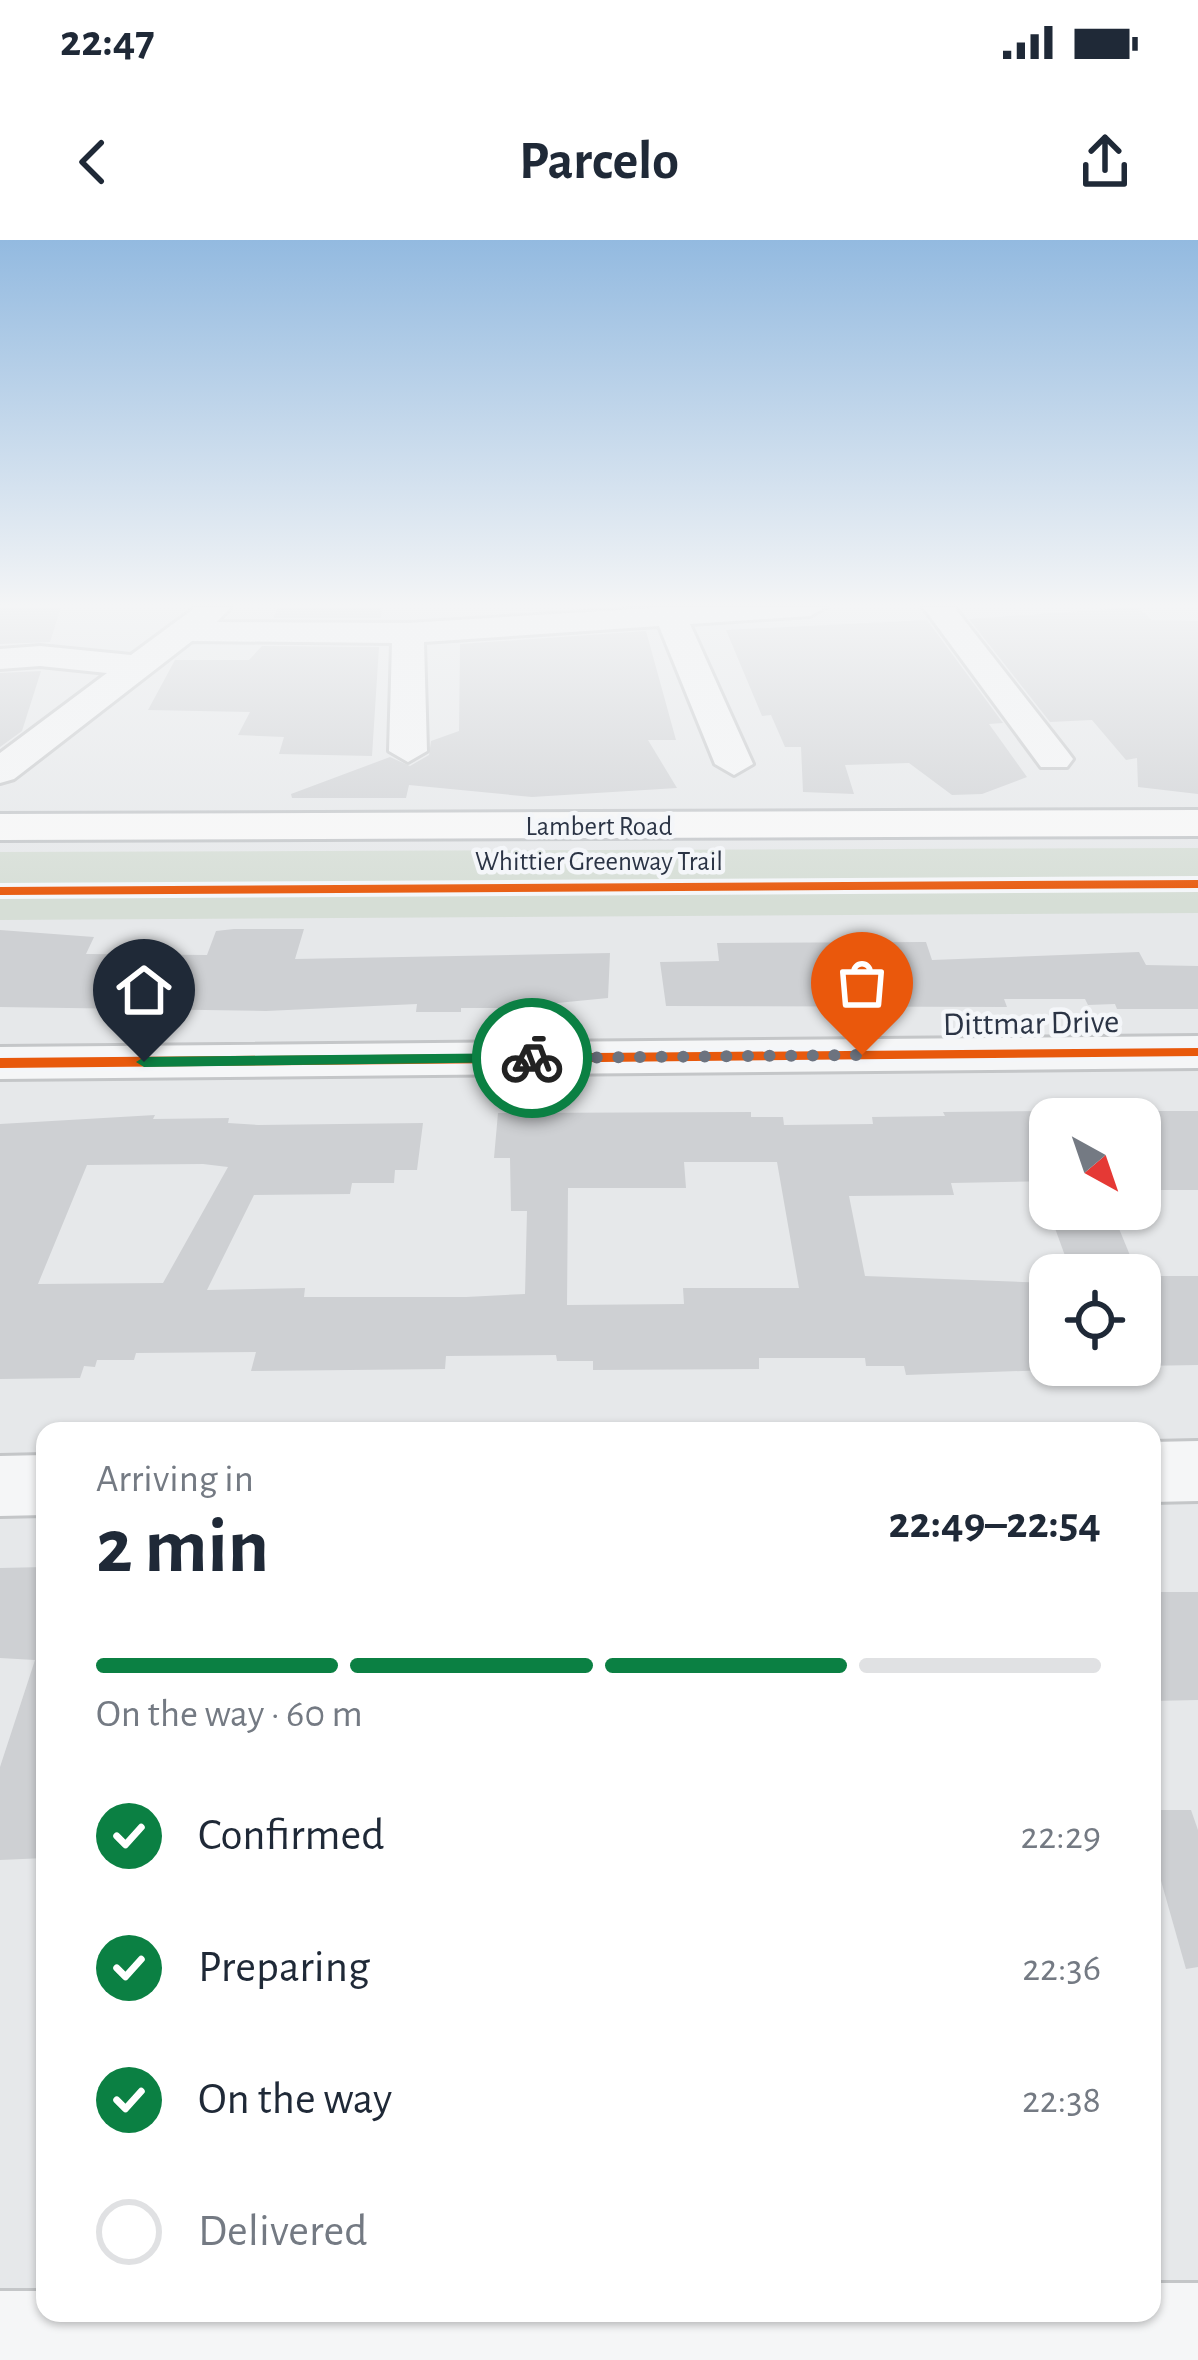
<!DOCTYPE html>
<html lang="en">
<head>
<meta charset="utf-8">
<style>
  :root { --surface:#fff; --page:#f2f2f3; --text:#1f2937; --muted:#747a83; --line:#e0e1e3; --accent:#0b8043 }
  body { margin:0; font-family:"Alegreya Sans",sans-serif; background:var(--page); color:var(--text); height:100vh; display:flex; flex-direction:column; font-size:45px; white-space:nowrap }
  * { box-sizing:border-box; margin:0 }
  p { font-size:39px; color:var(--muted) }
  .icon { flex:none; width:66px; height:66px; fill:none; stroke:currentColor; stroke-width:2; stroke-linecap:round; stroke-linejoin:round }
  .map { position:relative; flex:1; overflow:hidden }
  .panel { position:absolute; left:36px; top:1182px; width:1125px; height:900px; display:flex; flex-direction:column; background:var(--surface); border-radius:24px; box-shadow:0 3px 9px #0004 }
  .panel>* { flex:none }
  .needle { width:78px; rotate:140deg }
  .fabs { position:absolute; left:1029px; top:858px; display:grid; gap:24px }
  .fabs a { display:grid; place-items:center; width:132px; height:132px; border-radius:24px; background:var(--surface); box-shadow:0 3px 9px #0004; font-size:60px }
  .pin { position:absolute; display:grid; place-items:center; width:102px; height:102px; color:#fff; margin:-123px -51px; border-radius:50% 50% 50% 0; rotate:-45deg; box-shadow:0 0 12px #0007 }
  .pin .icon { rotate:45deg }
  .courier { position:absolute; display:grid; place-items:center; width:120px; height:120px; margin:-60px; border:9px solid #0b8043; border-radius:50%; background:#fff; color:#222; box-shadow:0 3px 15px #0007 }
  .overview em { font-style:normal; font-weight:600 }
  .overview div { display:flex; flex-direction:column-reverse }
  .overview { display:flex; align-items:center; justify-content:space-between; height:204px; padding:0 60px }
  h1 { font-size:78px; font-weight:600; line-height:90px }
  .bar { display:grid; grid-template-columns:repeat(4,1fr); gap:18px 12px; align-content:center; height:144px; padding:0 60px }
  .bar i { height:15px; border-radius:9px; background:var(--line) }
  .bar .active { background:var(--accent) }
  .bar p { grid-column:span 4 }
  ol { padding:0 60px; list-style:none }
  li { display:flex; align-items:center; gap:36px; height:132px }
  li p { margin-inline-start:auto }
  li .icon { padding:12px; border-radius:50%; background:var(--accent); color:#fff; stroke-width:4 }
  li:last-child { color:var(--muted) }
  li i { width:66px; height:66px; border:6px solid var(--line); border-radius:50% }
  .status { display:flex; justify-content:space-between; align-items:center; height:84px; padding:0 60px; background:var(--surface); direction:ltr }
  .status svg { height:33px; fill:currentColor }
  header { display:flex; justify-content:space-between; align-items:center; height:156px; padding:0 60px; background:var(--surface); font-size:54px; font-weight:600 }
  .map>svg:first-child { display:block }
  .green { fill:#d6ded6 }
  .building { fill:#ced0d3; fill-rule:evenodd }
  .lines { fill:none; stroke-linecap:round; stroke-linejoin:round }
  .minor-casing { stroke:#c4c6c8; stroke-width:6 }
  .major-casing { stroke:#c2c5c8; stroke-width:6 }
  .minor { fill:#f5f6f7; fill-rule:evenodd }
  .major { fill:#f8f8f8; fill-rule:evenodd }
  .cycleway-casing { stroke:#f4f6f9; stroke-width:8 }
  .cycleway { fill:#e8590c; fill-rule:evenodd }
  .route { fill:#0b8043 }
  .done { stroke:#6c737f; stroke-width:12; stroke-dasharray:0 21.6 }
  .labels { text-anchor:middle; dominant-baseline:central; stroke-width:9; stroke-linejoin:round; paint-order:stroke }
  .far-street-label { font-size:27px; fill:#2b3445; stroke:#f4f6f9 }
  .street-label { font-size:33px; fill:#2b3445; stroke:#f4f6f9 }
</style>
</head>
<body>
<div class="status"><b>22:47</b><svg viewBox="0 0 49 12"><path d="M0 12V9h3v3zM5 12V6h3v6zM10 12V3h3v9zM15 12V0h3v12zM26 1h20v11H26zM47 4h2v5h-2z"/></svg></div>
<header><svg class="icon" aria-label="back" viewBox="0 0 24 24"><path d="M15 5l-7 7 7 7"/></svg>Parcelo<svg class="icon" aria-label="share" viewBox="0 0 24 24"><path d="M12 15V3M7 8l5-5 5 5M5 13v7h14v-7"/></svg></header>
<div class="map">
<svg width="1198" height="2120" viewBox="0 0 1198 2120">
  <rect width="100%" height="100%" fill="#e6e8ea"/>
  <polygon class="green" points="1198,608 1198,673 0,680 0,612"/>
  <g class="building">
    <polygon points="0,367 61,367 50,402 0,404"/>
    <polygon points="278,367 382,367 381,378 273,378"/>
    <polygon points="1137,367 1152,380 1198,381 1198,554 1138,547 1137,518 1126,520 1092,480 1050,482 969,379"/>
    <polygon points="927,380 1003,483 989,484 1027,537 982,554 952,555 909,523 845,525 854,554 803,552 801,507 785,507 771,475 762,476 726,390"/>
    <polygon points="646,391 676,500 648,500 677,548 532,557 409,545 406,558 292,558 291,554 390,517 410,526 429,515 431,501 459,491 460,404"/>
    <polygon points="262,406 379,407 372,516 279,514 284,497 238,495 250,472 148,470 175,420 249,420"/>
    <polygon points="41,431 22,491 0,507 0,433"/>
    <polygon points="234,689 304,689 295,719 610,713 608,758 557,763 557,768 461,768 461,772 416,772 417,764 266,771 0,767 0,690 94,697 86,714 207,715 216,691"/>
    <polygon points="926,702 932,720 1139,712 1146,725 1198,726 1198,769 1117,769 1115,764 1088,765 1085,759 1004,759 1007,767 666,766 660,722 719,721 717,703"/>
    <path d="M1050,871V941L951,943L954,955L849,956L865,1036L1050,1043V1130L906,1135L904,1126H866L865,1118H759V1129L593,1130V1121H557L556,1115L446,1116L445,1129L251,1131L256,1112L136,1113L134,1120H97L95,1127L84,1126L80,1138L0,1139V884L155,875L153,879L229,878L228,883L258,885L423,883L417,930H395L394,943H352L350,954L254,955L207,1050L305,1048L304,1057H466L525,1054L527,971H511L510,918H494L498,873L751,872V877H783L784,885L873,884L872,877L945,876L943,872ZM684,922H777L799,1048H683L684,1064L567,1065L568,948H686ZM87,925L203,924L228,927L163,1043L38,1044Z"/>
    <rect x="1140" y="871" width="58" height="79"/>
    <polygon points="1048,969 1111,969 1138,1035 1072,1035"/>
    <polygon points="1140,1036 1198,1036 1198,1125 1140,1126"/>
    <polygon points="45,1327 45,1618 0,1620 0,1527 35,1420 0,1418 0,1328"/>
    <polygon points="1152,1352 1198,1352 1198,1460 1152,1461"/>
    <polygon points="1152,1570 1191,1570 1198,1590 1198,1727 1186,1729 1152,1609"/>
  </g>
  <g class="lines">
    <g class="minor-casing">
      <g id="minor">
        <polygon points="196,367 231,367 217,382 408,383 668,367 826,367 810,376 690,384 753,524 734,535 715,524 659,386 424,402 427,511 408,522 389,511 392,403 192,401 14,539 0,543 0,513 107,433 40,426 0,429 0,409 40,406 131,415"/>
        <polygon points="923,367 954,367 1067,511 1073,519 1067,527 1041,527"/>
        <polygon points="1198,796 1198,828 0,839 0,807"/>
        <polygon points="1198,1201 1198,1261 1152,1262 1152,1202"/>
        <polygon points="45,1215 45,1275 0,1276 0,1216"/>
        <polygon points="1152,2043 1198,2043 1198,2120 0,2120 0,2051 45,2051 45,2073 1152,2073"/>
      </g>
    </g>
    <g class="major-casing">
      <polygon id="major" points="1198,570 1198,596 0,600 0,574"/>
    </g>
    <use href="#minor" class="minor"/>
    <use href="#major" class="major"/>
    <g class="cycleway-casing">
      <g id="cycleway">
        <polygon points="1198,640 1198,648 0,655 0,647"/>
        <polygon points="1198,808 1198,816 0,828 0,818"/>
      </g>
    </g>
    <use href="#cycleway" class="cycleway"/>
  </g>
  <linearGradient id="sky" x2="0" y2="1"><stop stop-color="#93bae0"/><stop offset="0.55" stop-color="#f4f5f6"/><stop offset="1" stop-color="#f4f5f6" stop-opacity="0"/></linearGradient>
  <rect width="1198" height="664" fill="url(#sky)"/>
  <polygon class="route" points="532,813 537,822 144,827 136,822 144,817"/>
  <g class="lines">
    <polyline class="done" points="532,818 862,815"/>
  </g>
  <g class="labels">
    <g class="far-street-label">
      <text x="599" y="586">Lambert Road</text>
      <text x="599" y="621">Whittier Greenway Trail</text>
    </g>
    <g class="street-label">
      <text transform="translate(1031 784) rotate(-1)">Dittmar Drive</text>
    </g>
  </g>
</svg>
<div class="fabs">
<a><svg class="needle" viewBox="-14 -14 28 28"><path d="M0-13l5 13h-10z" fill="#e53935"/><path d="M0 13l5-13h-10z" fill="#747a83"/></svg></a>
<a><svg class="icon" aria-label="locate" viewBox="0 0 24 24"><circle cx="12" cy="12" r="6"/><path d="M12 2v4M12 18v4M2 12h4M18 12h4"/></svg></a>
</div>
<div class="pin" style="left:862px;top:815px;background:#ea580c"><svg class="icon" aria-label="bag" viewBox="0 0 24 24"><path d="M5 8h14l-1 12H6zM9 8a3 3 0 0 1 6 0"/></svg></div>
<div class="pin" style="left:144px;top:822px;background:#1f2937"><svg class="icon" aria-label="home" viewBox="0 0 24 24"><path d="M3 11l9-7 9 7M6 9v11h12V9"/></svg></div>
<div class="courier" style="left:532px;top:818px"><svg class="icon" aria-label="bike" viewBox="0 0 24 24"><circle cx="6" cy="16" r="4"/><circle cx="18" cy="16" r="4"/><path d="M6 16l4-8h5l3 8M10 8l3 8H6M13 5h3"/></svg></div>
<section class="panel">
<div class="overview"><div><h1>2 min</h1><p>Arriving in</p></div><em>22:49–22:54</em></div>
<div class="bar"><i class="active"></i><i class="active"></i><i class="active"></i><i></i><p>On the way · 60 m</p></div>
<ol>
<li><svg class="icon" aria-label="check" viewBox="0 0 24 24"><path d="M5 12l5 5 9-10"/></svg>Confirmed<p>22:29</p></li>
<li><svg class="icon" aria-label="check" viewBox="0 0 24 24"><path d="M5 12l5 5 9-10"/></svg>Preparing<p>22:36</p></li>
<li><svg class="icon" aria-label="check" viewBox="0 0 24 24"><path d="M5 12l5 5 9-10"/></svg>On the way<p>22:38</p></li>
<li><i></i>Delivered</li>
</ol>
</section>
</div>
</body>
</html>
